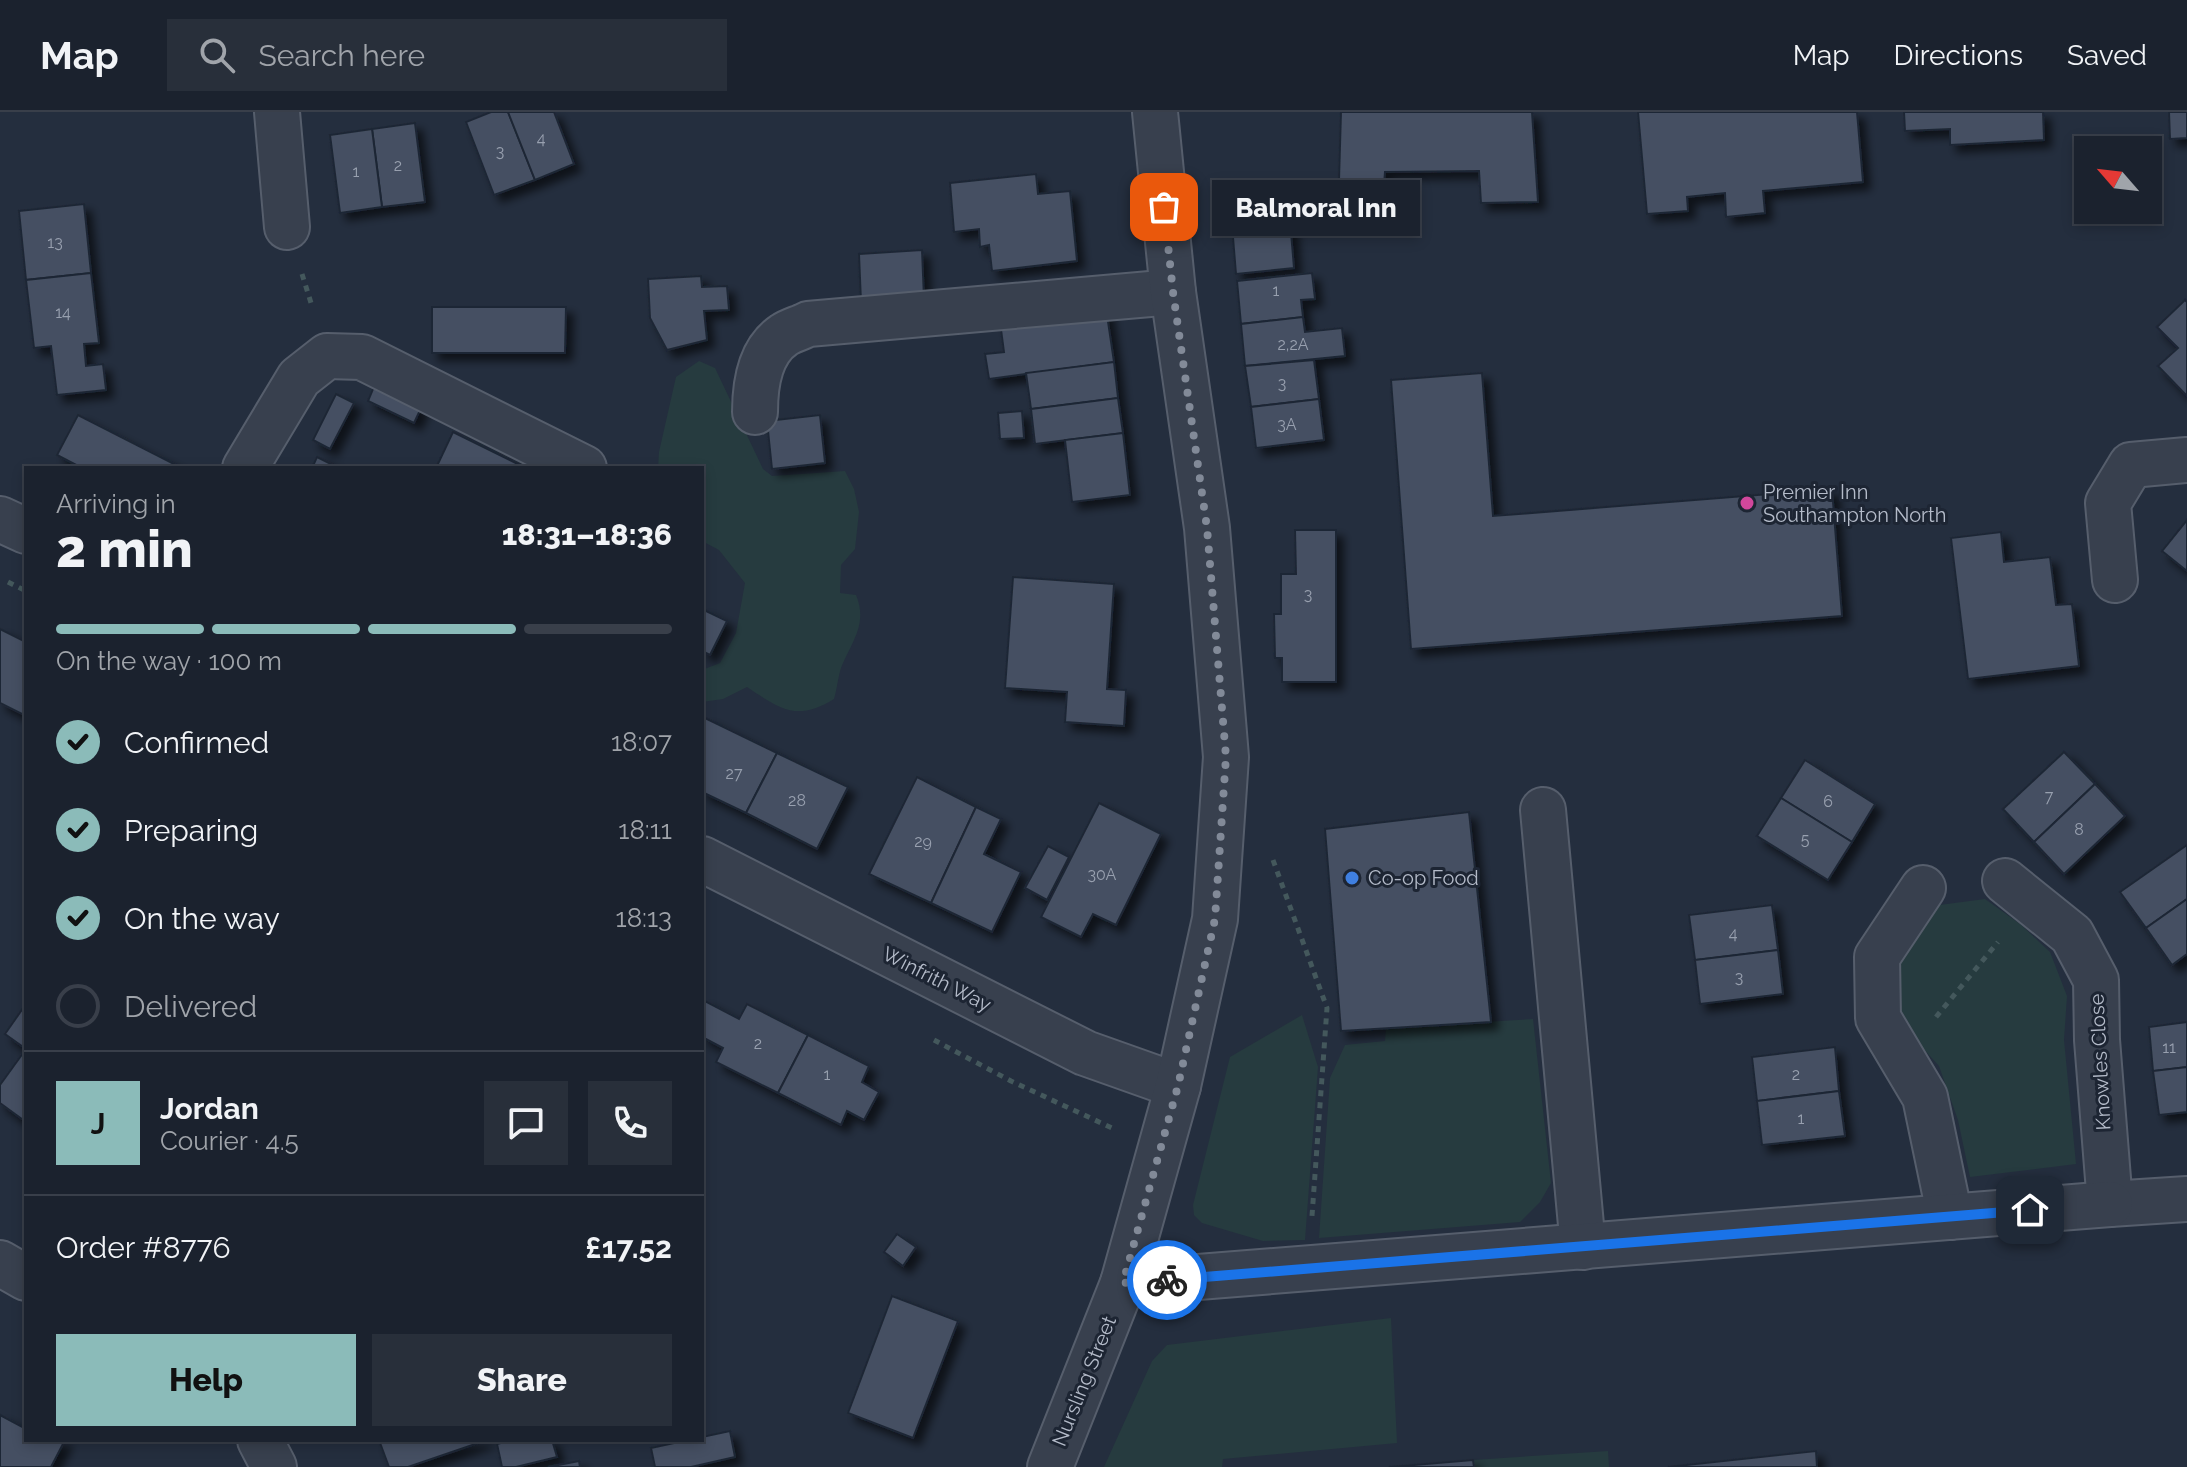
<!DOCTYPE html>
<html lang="en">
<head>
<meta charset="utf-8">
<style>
  :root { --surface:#1b222e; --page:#282f3a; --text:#f1f3f6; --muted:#a0a4aa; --line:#393f4a; --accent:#8bbbb9 }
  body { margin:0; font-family:Raleway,sans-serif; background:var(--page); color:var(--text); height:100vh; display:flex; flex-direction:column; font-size:30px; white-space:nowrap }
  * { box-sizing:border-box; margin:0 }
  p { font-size:26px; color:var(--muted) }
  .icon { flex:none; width:44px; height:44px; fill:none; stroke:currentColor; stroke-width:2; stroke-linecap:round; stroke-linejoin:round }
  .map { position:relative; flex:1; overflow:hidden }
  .details { position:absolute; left:24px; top:354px; width:680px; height:976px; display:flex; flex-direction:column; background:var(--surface); border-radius:0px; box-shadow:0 4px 12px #0003,0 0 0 2px var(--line) }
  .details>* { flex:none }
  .needle { width:52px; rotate:298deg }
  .fabs { position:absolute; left:2074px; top:24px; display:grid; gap:16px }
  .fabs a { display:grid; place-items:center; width:88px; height:88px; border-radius:0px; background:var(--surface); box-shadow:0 4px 12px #0003,0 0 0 2px var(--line); font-size:40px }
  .pin { position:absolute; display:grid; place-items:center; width:68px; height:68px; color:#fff; margin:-34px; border-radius:16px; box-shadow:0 4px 12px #0006 }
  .courier { position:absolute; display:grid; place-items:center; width:80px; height:80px; margin:-40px; border:6px solid #1a73e8; border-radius:50%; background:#fff; color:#222; box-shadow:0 2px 10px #0007 }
  .bubble { position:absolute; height:56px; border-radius:0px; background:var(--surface); box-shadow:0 4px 12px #0003,0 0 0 2px var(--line); font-size:26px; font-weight:800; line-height:56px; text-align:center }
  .headline em { font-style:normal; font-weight:800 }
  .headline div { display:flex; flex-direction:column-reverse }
  .headline { display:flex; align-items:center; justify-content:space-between; height:136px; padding:0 32px }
  h1 { font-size:52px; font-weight:800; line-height:60px }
  .bar { display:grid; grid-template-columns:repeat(4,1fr); gap:12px 8px; align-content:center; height:96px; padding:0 32px }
  .bar i { height:10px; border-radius:6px; background:var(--line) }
  .bar .selected { background:var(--accent) }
  .bar p { grid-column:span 4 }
  .line { display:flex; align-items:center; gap:20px; padding:0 32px; border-top:2px solid var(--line) }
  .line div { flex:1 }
  .round { display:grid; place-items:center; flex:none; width:84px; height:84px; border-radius:0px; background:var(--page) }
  ol { padding:0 32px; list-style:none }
  li { display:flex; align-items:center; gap:24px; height:88px }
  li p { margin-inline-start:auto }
  li .icon { padding:8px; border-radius:50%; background:var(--accent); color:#111; stroke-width:4 }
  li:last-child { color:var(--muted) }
  li i { width:44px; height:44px; border:4px solid var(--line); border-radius:50% }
  .cta { display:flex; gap:16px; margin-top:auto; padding:16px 32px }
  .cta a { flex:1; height:92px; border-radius:0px; background:var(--accent); color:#111; font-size:32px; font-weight:800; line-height:92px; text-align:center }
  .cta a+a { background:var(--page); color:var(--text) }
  header { display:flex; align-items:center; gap:48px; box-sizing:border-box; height:112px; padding:0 40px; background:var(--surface); border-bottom:2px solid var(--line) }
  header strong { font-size:38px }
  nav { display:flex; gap:44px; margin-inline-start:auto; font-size:28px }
  .search { width:560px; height:72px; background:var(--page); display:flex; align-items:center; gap:20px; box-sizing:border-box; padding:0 28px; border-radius:0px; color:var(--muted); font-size:30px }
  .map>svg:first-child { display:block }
  .green { fill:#263b3f }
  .building { fill:#455062; stroke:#1f2735; stroke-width:2; filter:url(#shadow) }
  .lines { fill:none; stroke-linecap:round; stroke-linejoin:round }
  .minor-casing { stroke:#565e6c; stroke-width:48 }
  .path { stroke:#44585c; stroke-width:5; stroke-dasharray:6 6; stroke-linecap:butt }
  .minor { stroke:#38404e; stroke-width:44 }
  .done { stroke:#828a98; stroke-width:8; stroke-dasharray:0 14.4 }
  .route { stroke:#1a73e8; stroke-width:10 }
  .hotel-dot { fill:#d1479c; stroke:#1d2533; stroke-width:3 }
  .shop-dot { fill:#3f7fe0; stroke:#1d2533; stroke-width:3 }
  .labels { text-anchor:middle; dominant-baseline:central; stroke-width:6; stroke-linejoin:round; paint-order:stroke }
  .number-label { font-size:16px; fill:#98a0af }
  .poi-label { font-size:20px; fill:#b4bbc9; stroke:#1d2533; text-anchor:start }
  .street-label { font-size:20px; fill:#b4bbc9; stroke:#1d2533 }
</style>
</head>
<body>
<header>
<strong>Map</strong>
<div class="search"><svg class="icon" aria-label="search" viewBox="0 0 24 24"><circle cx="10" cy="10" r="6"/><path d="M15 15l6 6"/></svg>Search here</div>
<nav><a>Map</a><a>Directions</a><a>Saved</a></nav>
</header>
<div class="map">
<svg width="2187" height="1355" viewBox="0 0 2187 1355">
  <defs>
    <filter id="shadow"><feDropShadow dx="7" dy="7" stdDeviation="4" flood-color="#0009"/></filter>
  </defs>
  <rect width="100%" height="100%" fill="#242e3e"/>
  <g class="green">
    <path d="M699,249L715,256L763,357L772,364L845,359L854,377L859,400L855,437L841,453L840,481L856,483C868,512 852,529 841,556C838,565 837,577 834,587C797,610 780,597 747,575L723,587L702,590V558L720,551L736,521L745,471L719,438L702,429V356H658L659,340L676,265Z"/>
    <polygon points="1985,787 2020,812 2050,840 2067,884 2064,928 2076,1052 1970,1065 1958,1008 1939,954 1901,912 1892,865 1912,815 1932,794"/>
    <polygon points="1302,903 1318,955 1305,1128 1263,1129 1202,1111 1194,1103 1193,1093 1230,945"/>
    <polygon points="1533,907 1551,1071 1540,1090 1520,1110 1319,1126 1330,966 1345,933 1385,929 1386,916"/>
    <polygon points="1391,1206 1397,1331 1223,1347 1222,1355 1104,1355 1152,1249 1167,1233"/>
    <polygon points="1608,1339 1609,1355 1474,1355 1473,1348"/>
  </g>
  <g class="building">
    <polygon points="491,0 508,0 535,68 494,83 466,10"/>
    <polygon points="508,0 554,0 574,52 535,68"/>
    <polygon points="1341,0 1532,0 1538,90 1481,91 1479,59 1385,60 1384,73 1339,68"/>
    <polygon points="1638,0 1857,0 1863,70 1763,79 1765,101 1726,105 1725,81 1687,85 1688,99 1647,102"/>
    <polygon points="1904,0 2043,0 2044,28 1950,33 1950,17 1905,19"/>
    <polygon points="2169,0 2187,0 2187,26 2170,27"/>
    <polygon points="415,11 425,90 382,95 372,17"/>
    <polygon points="372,17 382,95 340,101 330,23"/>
    <polygon points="1036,62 1038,82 1070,79 1077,149 992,159 989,133 980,135 979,117 954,120 950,71"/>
    <polygon points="84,92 91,161 26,168 19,99"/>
    <polygon points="1289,96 1294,156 1236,162 1231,101"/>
    <polygon points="922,138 924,187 861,190 859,142"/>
    <polygon points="91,161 99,231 84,232 86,254 103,252 106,278 57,283 51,234 34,236 26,168"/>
    <polygon points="1312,161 1315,187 1301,188 1303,205 1241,212 1237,169"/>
    <polygon points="701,164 702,175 727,174 729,198 704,199 707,228 667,238 650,206 648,167"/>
    <polygon points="2185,188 2187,190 2187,284 2158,254 2178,236 2157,215"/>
    <polygon points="432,195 566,195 565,241 432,241"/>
    <polygon points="1106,196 1114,250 989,267 985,242 1004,240 1000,210"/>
    <polygon points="1303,205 1305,220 1342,216 1345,244 1245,254 1241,212"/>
    <polygon points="1314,248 1319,287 1251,295 1245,254"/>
    <polygon points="1114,250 1118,286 1031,297 1026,261"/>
    <polygon points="1482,261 1493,404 1832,377 1842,504 1411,537 1391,268"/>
    <polygon points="375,272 422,294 414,311 368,289"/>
    <polygon points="336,282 354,291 330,337 313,328"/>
    <polygon points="1118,286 1123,321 1035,332 1031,297"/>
    <polygon points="1319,287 1324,328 1256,336 1251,295"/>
    <polygon points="1022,299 1024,326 1000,327 998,301"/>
    <polygon points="78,303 182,356 82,356 57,343"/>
    <polygon points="820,303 825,351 772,357 767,309"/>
    <polygon points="453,320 526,356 436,356"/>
    <polygon points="1123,321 1130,383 1072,390 1065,328"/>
    <polygon points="317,345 339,356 312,356"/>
    <polygon points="2187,408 2187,459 2162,439"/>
    <polygon points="1295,418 1336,418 1336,570 1282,570 1282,546 1275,546 1274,502 1281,502 1281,462 1296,462"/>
    <polygon points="2001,420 2004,450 2050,445 2056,493 2072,492 2079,554 1968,567 1951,426"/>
    <polygon points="1013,465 1114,472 1107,577 1126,578 1124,614 1065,610 1067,580 1005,576"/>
    <polygon points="702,497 727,509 710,543 702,539"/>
    <polygon points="0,517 26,530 26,604 0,591"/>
    <polygon points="705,606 777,641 746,701 702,680 702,612"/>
    <polygon points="2064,640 2095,672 2034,730 2003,697"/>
    <polygon points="777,641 848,675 817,737 746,701"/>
    <polygon points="1805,648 1875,692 1852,730 1781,686"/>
    <polygon points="917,665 976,695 931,791 869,762"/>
    <polygon points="2095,672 2125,704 2064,762 2034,730"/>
    <polygon points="1781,686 1852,730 1828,768 1757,724"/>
    <polygon points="1099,691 1161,722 1116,813 1093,802 1081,825 1041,805"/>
    <polygon points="976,695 1001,707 984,742 1021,760 992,820 931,791"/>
    <polygon points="1469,700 1491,910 1341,919 1325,717"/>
    <polygon points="2187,733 2187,787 2146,816 2120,780"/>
    <polygon points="1048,734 1069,745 1047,788 1025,776"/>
    <polygon points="2187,787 2187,842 2172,853 2146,816"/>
    <polygon points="1772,793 1778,838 1695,848 1689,803"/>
    <polygon points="1778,838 1783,882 1700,892 1695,848"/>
    <polygon points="703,888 739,907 747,892 808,923 778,981 716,950 723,936 702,925"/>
    <polygon points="26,892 26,937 5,922"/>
    <polygon points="2187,910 2187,955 2153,959 2149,915"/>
    <polygon points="808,923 869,954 862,970 879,980 864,1008 847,999 841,1013 778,981"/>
    <polygon points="1835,935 1839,979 1757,989 1752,945"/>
    <polygon points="26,937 26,1010 0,991 0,973"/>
    <polygon points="2187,955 2187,1000 2159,1003 2153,959"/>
    <polygon points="1839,979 1845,1024 1762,1033 1757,989"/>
    <polygon points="897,1122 916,1135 903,1154 884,1140"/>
    <polygon points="892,1184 958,1209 913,1326 848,1301"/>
    <polygon points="0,1303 24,1316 26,1312 26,1328 65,1328 51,1355 0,1355"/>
    <polygon points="730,1319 735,1345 691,1355 655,1355 651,1336 688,1328 702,1328 702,1325"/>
    <polygon points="379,1328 487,1328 408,1355 389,1355"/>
    <polygon points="512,1328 552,1328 557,1345 516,1355 502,1355 497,1332"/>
    <polygon points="1816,1339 1817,1355 1668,1355"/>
    <polygon points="1473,1348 1474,1355 1389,1355 1414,1353"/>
    <polygon points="579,1349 580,1355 548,1355"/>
  </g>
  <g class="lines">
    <g class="minor-casing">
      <g id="minor">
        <polyline points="277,0 287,115"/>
        <path d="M755,300C755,273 760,239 784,223C791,218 801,216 808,212L1173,180"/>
        <polyline points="245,356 299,266 327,244 362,245 584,356"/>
        <polyline points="0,407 26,419"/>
        <polyline points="2115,468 2108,391 2131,353 2187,348"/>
        <polyline points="1543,698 1583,1135"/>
        <polyline points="702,747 1085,941 1178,974"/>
        <polyline points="2005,769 2072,823 2096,868 2097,928 2110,1092 2187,1087"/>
        <polyline points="1923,776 1877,845 1878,906 1925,985 1950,1105"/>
        <polyline points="0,1151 26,1166"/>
        <polyline points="1123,1171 2110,1092"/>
        <polyline points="260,1328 274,1355"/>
        <polyline points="1050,1355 1123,1171 1178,974 1215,807 1226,645 1207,416 1173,180 1155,0"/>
      </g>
    </g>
    <g class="path">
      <polyline points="302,162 312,194"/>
      <polyline points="8,470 26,479"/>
      <polyline points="1273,748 1327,896 1312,1104"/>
      <polyline points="1936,905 1998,830"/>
      <polyline points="934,928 1011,969 1112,1016"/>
    </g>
    <use href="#minor" class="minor"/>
  </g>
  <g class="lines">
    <polyline class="done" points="1164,95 1173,180 1207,416 1226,645 1215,807 1178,974 1123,1171 1167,1168"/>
    <polyline class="route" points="1167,1168 2030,1098"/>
  </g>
  <circle class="hotel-dot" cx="1747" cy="391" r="8"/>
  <circle class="shop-dot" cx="1352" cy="766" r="8"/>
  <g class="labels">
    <g class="number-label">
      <text x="541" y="26">4</text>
      <text x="500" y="39">3</text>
      <text x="398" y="53">2</text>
      <text x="356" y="59">1</text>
      <text x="55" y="130">13</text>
      <text x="1276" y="178">1</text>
      <text x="63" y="200">14</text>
      <text x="1293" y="232">2,2A</text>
      <text x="1282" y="271">3</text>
      <text x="1287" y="312">3A</text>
      <text x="1308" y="482">3</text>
      <text x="734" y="661">27</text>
      <text x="2049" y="684">7</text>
      <text x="797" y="688">28</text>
      <text x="1828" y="689">6</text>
      <text x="2079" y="717">8</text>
      <text x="1805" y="727">5</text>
      <text x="923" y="729">29</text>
      <text x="1102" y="762">30A</text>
      <text x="1733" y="821">4</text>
      <text x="1739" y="865">3</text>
      <text x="758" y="931">2</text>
      <text x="2169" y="935">11</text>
      <text x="827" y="962">1</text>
      <text x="1796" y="962">2</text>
      <text x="1801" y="1006">1</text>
    </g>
    <g class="poi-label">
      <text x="1763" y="380">Premier Inn<tspan x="1763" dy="23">Southampton North</tspan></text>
      <text x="1368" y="766">Co-op Food</text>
    </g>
    <g class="street-label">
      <text transform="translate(937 867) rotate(27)">Winfrith Way</text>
      <text transform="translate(2100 950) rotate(-93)">Knowles Close</text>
      <text transform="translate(1084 1269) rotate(-68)">Nursling Street</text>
    </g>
  </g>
</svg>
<div class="fabs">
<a><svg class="needle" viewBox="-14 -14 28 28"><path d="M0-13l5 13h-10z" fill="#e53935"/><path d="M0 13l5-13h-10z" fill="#a0a4aa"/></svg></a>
</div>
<div class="pin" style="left:1164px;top:95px;background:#ea580c"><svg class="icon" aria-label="bag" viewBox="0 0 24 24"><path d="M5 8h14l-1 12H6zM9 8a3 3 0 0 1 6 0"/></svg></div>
<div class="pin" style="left:2030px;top:1098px;background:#1f2937"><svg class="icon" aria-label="home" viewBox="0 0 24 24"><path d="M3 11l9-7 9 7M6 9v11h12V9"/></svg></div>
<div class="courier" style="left:1167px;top:1168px"><svg class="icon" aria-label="bike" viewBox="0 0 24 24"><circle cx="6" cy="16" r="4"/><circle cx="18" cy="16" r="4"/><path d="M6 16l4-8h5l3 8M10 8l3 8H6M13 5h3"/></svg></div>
<div class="bubble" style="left:1212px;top:68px;width:208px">Balmoral Inn</div>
<section class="details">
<div class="headline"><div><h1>2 min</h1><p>Arriving in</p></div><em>18:31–18:36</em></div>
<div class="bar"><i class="selected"></i><i class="selected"></i><i class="selected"></i><i></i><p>On the way · 100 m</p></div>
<ol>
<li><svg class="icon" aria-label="check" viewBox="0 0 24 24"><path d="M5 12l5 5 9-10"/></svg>Confirmed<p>18:07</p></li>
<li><svg class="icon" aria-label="check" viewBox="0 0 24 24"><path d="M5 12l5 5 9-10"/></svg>Preparing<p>18:11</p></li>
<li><svg class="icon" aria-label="check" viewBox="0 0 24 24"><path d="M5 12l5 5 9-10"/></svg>On the way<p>18:13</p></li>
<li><i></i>Delivered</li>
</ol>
<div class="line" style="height:144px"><b class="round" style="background:var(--accent);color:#111">J</b><div><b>Jordan</b><p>Courier · 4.5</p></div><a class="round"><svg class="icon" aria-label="chat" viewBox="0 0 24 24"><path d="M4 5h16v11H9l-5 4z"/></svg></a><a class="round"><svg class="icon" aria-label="phone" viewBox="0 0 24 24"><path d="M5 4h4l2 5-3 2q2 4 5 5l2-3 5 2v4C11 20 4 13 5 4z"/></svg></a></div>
<div class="line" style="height:104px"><div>Order #8776</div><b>£17.52</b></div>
<div class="cta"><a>Help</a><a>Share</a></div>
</section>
</div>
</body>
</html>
